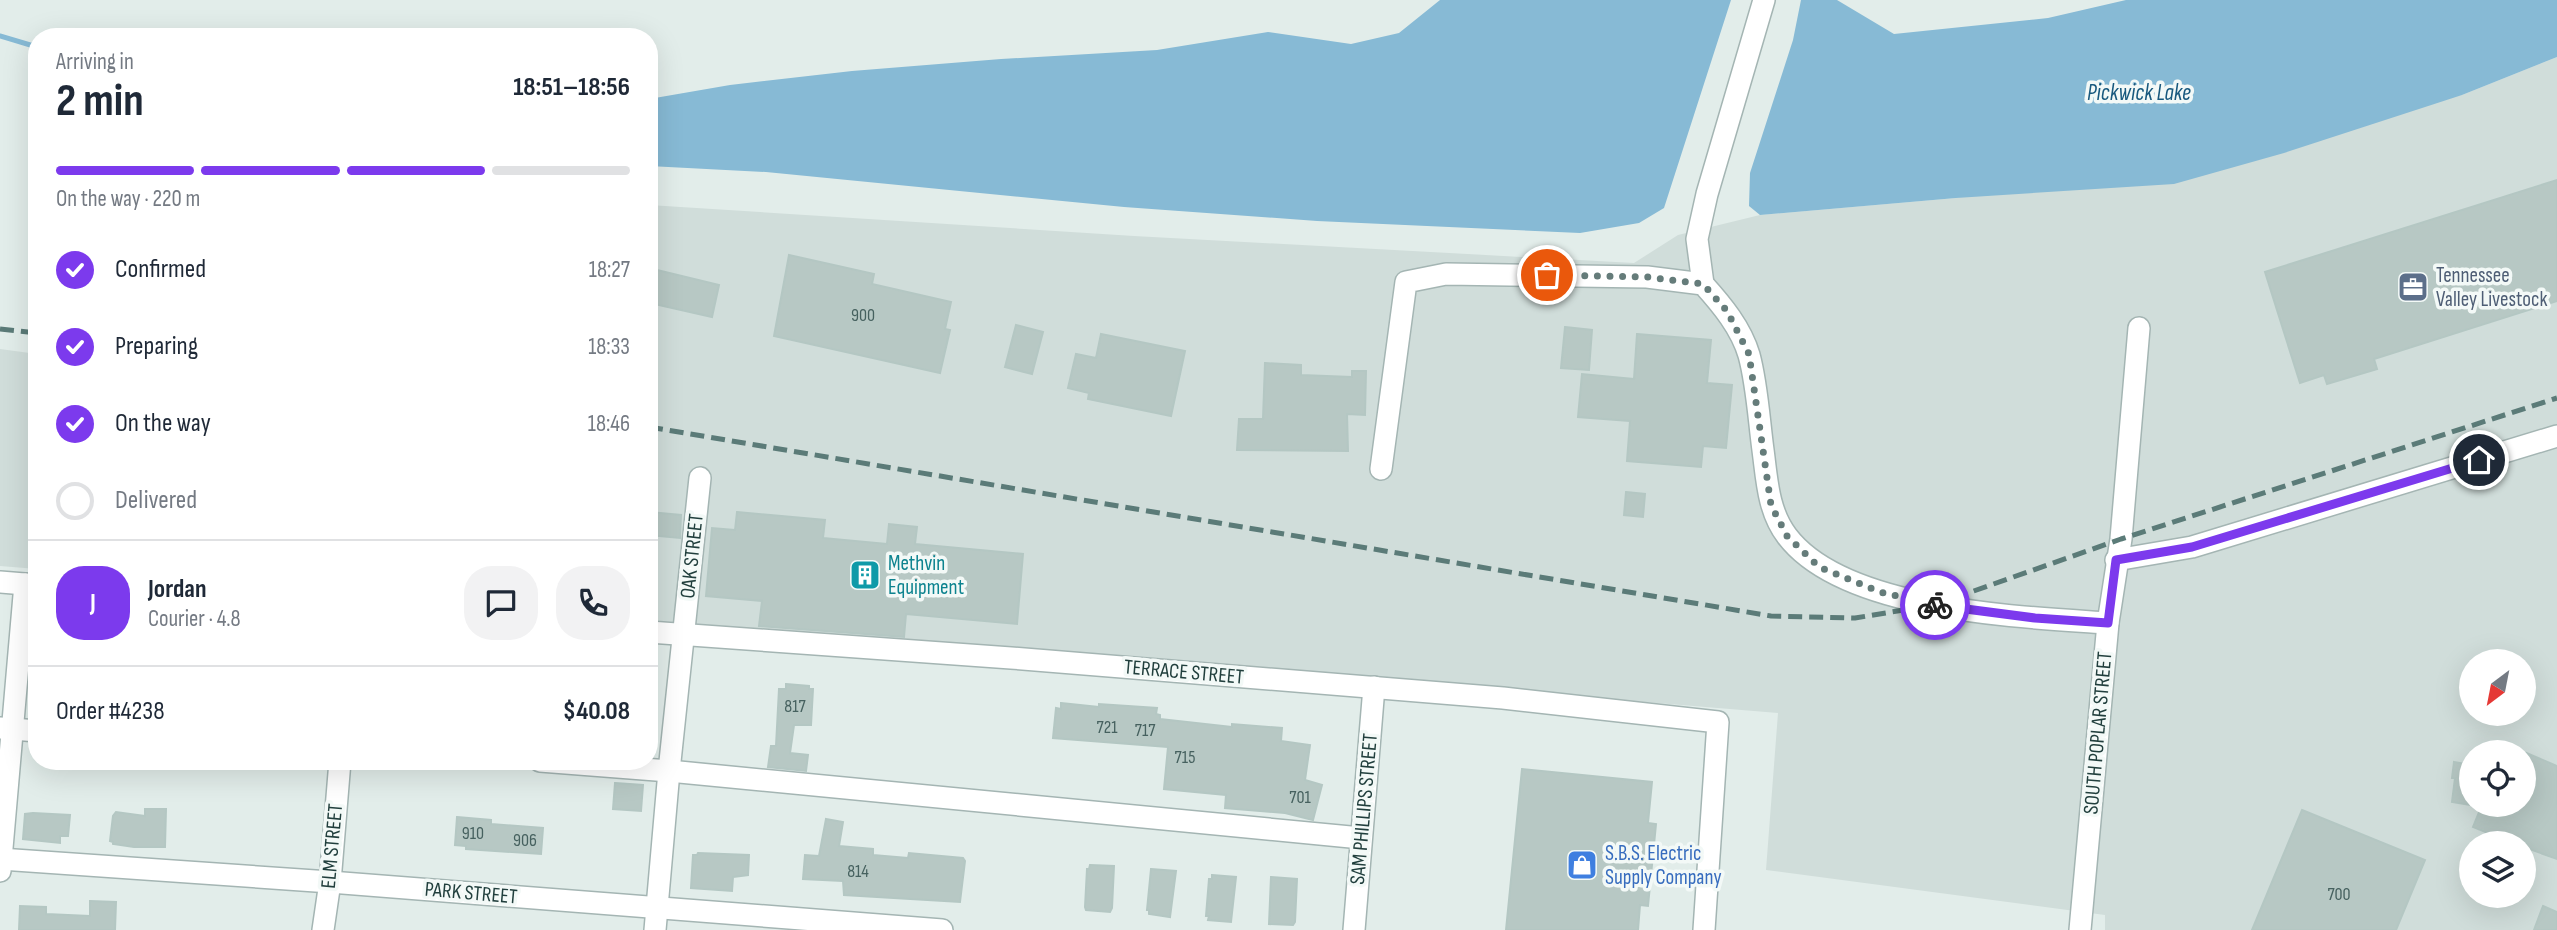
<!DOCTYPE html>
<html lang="en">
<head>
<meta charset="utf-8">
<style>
  :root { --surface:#fff; --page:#f2f2f3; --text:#1f2937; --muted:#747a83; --line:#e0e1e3; --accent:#7c3aed }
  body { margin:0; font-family:"Sofia Sans Condensed",sans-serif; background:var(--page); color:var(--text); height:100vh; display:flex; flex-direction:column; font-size:26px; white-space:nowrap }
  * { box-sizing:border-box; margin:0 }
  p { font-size:23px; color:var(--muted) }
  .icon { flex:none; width:38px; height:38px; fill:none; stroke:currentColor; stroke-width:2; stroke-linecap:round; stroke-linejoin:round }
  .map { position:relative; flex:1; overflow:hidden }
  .side { position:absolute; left:28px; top:28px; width:630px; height:742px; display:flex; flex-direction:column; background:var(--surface); border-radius:28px; box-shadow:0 7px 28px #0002 }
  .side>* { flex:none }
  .needle { width:46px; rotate:212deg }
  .tools { position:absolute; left:2459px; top:649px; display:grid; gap:14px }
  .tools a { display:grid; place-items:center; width:77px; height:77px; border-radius:50%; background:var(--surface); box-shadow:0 7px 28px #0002; font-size:35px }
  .pin { position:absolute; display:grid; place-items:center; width:60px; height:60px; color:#fff; margin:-30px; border:4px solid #fff; border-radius:50%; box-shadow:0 2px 7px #0007 }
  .courier { position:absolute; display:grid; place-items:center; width:70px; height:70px; margin:-35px; border:5px solid #7c3aed; border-radius:50%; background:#fff; color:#222; box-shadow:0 2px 9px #0007 }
  .summary em { font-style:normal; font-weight:700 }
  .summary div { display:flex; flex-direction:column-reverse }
  .summary { display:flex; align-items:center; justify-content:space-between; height:119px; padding:0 28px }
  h1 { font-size:46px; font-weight:700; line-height:52px }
  .bar { display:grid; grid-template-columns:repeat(4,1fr); gap:10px 7px; align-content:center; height:84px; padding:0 28px }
  .bar i { height:9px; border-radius:5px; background:var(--line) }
  .bar .active { background:var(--accent) }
  .bar p { grid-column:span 4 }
  .line { display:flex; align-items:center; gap:18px; padding:0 28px; border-top:2px solid var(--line) }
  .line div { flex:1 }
  .round { display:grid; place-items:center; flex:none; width:74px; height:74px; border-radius:28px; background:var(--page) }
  ol { padding:0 28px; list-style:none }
  li { display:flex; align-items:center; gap:21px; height:77px }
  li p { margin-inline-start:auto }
  li .icon { padding:7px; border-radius:50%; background:var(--accent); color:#fff; stroke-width:4 }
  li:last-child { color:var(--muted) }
  li i { width:38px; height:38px; border:4px solid var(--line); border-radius:50% }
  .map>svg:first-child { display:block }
  .built { fill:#d0ddda; fill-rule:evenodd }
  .water { fill:#87bad5 }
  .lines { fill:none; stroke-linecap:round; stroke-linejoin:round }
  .stream { stroke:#87bad5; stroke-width:5 }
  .building { fill:#b7c8c4; stroke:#b4c7c3; stroke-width:2 }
  .minor-casing { stroke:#a4b5b3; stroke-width:24 }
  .minor { stroke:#fff; stroke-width:21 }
  .rail { stroke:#5b7b78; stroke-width:5; stroke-dasharray:14 7; stroke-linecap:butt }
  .done { stroke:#657c7a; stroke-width:7; stroke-dasharray:0 12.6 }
  .route { stroke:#7c3aed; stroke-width:9 }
  .labels { text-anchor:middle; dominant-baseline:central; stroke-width:7; stroke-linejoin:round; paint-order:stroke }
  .number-label { font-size:18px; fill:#46615f }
  .service-label { font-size:21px; fill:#4e5e75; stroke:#f3f9f7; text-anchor:start }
  .street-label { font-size:21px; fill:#213f3d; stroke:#f3f9f7 }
  .culture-label { font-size:21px; fill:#0d838f; stroke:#f3f9f7; text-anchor:start }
  .shop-label { font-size:21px; fill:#366cbe; stroke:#f3f9f7; text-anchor:start }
  .water-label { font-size:23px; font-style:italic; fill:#18597e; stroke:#f3f9f7 }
</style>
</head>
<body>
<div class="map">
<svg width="2557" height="930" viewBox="0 0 2557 930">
  <rect width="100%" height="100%" fill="#e2edea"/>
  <g class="built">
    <path d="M2557,57V930H2105V915L1766,870L1778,713L649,620V205L1134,236L1634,263L1678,235L1760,215L1956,198L2462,95ZM2471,662H2524V714H2471ZM2471,752H2524V805H2471ZM2471,844H2524V896H2471Z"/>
    <polygon points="0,349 37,354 37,569 0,566"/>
  </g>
  <g class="water">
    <polygon points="1440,0 1731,0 1664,208 1639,223 1580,233 1317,221 1124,207 766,172 649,166 649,99 730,85 852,71 1001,59 1157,50 1268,32 1351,44 1399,33"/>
    <polygon points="1801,0 1837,0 1894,34 2048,18 2126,0 2557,0 2557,57 2462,95 2284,153 2174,184 1956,198 1760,215 1749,206 1750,173 1793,40"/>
  </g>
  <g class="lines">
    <polyline class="stream" points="0,36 37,47"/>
  </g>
  <g class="building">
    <polygon points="2557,180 2557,301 2374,359 2377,369 2327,384 2324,375 2300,383 2265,272"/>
    <polygon points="789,255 874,274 872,284 951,302 945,329 950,330 940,373 774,336"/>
    <polygon points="657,270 719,285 712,317 650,303"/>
    <polygon points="1016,325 1043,332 1032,374 1005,367"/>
    <polygon points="1565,327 1592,330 1589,370 1561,368"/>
    <polygon points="1101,334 1185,351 1171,416 1088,399 1089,393 1068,388 1076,354 1096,358"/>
    <polygon points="1637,334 1711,340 1707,383 1732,385 1726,448 1703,446 1701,467 1627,461 1630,421 1578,417 1582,374 1634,379"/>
    <polygon points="1265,363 1301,365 1301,375 1352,377 1352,371 1366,371 1365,415 1347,414 1348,451 1237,450 1239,419 1263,419"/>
    <polygon points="1626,492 1645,494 1643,517 1624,515"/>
    <polygon points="649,512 681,515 680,538 649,535"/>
    <polygon points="737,512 825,520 823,538 887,544 889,524 917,527 915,544 1023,554 1017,624 906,614 904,637 759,626 762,601 706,596 712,528 735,530"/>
    <polygon points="786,684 809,686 809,689 813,689 811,725 794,725 790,753 808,755 806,771 768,767 771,746 776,746 779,689 786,689"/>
    <polygon points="1061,703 1099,707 1099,704 1157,708 1156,714 1160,715 1160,719 1232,727 1232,724 1282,728 1281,741 1310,745 1305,780 1322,785 1313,820 1285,813 1225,808 1226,795 1164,789 1168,747 1053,738 1056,708 1061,709"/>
    <polygon points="2524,752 2557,766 2557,859 2524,847 2524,844 2515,844 2473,827 2482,805 2524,805"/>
    <polygon points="2454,762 2471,765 2471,805 2452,802 2455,778 2452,778"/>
    <polygon points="1522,769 1652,782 1648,823 1656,824 1648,906 1640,905 1638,930 1506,930"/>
    <polygon points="615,783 643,785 641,811 613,809"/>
    <polygon points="145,809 166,809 165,847 134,847 113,844 113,842 110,841 113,816 116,812 145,816"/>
    <polygon points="2302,810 2425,860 2396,930 2252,930"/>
    <polygon points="33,813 70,815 68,836 60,836 60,843 23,839 25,814"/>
    <polygon points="457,817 491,820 491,824 543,828 541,854 466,849 466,846 455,845"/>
    <polygon points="826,819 843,822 839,846 873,849 873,855 908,858 909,853 963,858 965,861 960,902 844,895 843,881 803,879 805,855 819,856"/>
    <polygon points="698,853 749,855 748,875 733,877 732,891 691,888 693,855 697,855"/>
    <polygon points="1090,865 1114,866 1112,908 1110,912 1086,910 1085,907 1087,869 1089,869"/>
    <polygon points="1151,869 1176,871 1170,917 1149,914 1149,910 1147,910"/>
    <polygon points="1212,875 1236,877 1231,922 1208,920 1209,916 1206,916 1209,879 1212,879"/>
    <polygon points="1271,877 1297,879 1295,922 1293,925 1269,924"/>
    <polygon points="90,901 116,902 115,930 19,930 20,906 46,907 46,914 90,916"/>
    <polygon points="2543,906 2557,912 2557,930 2534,930"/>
  </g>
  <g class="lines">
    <g class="minor-casing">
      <g id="minor">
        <polyline points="1703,284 1697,239 1707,194 1764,0"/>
        <path d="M1381,469L1406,282L1446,274L1647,277L1703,284C1722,305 1741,328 1749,355C1757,384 1759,420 1763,450C1767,480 1768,511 1787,536C1844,611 2021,617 2108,623"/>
        <polyline points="2116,560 2192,547 2557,436"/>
        <polyline points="0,582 37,585"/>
        <polyline points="649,632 1011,658 1503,698 1718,722 1704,930"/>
        <polyline points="0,728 37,731"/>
        <polyline points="540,761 669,771 1361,838"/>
        <polyline points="0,859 330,882 942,930"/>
        <polyline points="0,871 25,584"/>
        <polyline points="323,930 330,882 340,761"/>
        <polyline points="655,930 669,771 700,478"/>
        <polyline points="1354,930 1374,687"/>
        <polyline points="2080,930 2108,623 2121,539 2139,328"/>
      </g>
    </g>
    <use href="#minor" class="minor"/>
    <g class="rail">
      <polyline points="0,329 37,333"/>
      <polyline points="649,427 1771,616 1855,618 1934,605 2121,539 2557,398"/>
    </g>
  </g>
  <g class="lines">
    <polyline class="done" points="1547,275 1647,277 1703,284 1727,311 1749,354 1771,505 1787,536 1819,567 1880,592 1935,605"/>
    <polyline class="route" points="1935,605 2035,618 2108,623 2116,560 2192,547 2479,460"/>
  </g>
  <defs>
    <g id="office-square" transform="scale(1.575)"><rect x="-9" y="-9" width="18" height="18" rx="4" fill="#5c6f8a" stroke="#f3f9f7"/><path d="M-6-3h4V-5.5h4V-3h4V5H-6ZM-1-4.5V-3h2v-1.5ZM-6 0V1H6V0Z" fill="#fff"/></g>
    <g id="building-square" transform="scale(1.575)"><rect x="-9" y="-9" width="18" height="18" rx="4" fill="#0f9aa8" stroke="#f3f9f7"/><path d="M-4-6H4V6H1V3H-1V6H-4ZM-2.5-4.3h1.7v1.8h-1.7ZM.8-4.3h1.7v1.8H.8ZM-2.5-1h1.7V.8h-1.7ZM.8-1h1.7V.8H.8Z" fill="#fff"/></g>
    <g id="shop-square" transform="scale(1.575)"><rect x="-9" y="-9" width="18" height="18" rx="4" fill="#3f7fe0" stroke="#f3f9f7"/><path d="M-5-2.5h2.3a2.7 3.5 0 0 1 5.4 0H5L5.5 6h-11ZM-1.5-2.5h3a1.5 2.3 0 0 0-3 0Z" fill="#fff"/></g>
  </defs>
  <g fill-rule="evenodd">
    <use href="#office-square" x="2413" y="287"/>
    <use href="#building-square" x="865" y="575"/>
    <use href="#shop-square" x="1582" y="865"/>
  </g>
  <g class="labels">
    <g class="number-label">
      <text x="863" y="315">900</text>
      <text x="795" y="706">817</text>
      <text x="1107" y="727">721</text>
      <text x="1145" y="730">717</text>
      <text x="1185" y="757">715</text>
      <text x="1300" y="797">701</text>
      <text x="473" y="833">910</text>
      <text x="525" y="840">906</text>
      <text x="858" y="871">814</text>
      <text x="2339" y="894">700</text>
    </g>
    <g class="service-label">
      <text x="2436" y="275">Tennessee<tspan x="2436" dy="24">Valley Livestock</tspan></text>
    </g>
    <g class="street-label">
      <text transform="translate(692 556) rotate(-84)">OAK STREET</text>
      <text transform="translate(1184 672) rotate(5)">TERRACE STREET</text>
      <text transform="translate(2098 733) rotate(-85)">SOUTH POPLAR STREET</text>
      <text transform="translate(1364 809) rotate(-85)">SAM PHILLIPS STREET</text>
      <text transform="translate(332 846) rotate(-85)">ELM STREET</text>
      <text transform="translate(471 893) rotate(5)">PARK STREET</text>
    </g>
    <g class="culture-label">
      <text x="888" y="563">Methvin<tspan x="888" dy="24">Equipment</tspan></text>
    </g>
    <g class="shop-label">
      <text x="1605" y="853">S.B.S. Electric<tspan x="1605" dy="24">Supply Company</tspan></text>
    </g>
    <g class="water-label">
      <text x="2139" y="93">Pickwick Lake</text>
    </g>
  </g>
</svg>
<div class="tools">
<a><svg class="needle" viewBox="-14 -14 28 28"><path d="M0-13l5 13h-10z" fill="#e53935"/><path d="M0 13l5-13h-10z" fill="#747a83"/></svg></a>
<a><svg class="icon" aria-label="locate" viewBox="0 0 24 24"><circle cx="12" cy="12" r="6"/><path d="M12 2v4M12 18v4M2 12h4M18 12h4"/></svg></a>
<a><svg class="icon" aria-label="layers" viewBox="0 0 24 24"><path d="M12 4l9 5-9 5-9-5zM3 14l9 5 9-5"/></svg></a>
</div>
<div class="pin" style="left:1547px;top:275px;background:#ea580c"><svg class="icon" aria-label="bag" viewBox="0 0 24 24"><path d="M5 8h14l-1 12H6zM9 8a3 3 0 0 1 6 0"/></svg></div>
<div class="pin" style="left:2479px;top:460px;background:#1f2937"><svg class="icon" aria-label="home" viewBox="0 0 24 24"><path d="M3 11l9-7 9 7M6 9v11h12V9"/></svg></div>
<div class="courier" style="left:1935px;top:605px"><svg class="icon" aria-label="bike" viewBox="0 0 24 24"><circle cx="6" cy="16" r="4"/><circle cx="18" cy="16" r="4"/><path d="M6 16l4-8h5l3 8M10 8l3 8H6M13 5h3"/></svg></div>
<section class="side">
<div class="summary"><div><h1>2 min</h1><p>Arriving in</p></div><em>18:51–18:56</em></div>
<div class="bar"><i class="active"></i><i class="active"></i><i class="active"></i><i></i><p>On the way · 220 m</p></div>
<ol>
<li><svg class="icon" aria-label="check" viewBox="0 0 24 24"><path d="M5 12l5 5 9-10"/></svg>Confirmed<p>18:27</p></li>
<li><svg class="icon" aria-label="check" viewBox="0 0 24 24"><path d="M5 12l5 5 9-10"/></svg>Preparing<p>18:33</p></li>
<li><svg class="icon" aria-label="check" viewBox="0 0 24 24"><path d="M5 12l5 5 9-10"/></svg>On the way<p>18:46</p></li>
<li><i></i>Delivered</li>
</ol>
<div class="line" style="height:126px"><b class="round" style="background:var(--accent);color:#fff">J</b><div><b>Jordan</b><p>Courier · 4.8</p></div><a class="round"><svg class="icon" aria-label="chat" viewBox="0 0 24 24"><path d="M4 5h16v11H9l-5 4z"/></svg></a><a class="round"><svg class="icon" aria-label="phone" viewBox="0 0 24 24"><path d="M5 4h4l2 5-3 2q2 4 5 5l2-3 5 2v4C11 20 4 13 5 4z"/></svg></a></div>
<div class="line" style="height:91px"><div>Order #4238</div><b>$40.08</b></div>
</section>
</div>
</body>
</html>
